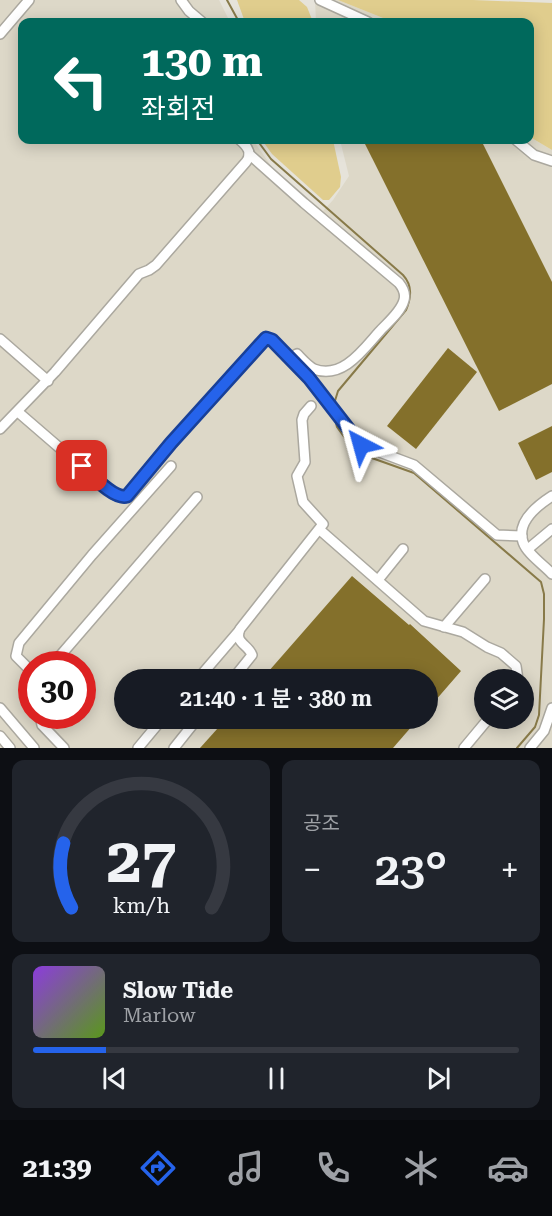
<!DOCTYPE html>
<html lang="ko">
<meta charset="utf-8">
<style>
:root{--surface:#171b24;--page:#20242c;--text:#f1f3f6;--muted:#9ea1a6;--line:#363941;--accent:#2563eb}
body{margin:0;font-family:"Roboto Serif","Noto Sans KR",serif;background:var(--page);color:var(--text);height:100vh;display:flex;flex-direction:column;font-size:22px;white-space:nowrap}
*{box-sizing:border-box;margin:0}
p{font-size:20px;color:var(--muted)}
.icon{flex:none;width:33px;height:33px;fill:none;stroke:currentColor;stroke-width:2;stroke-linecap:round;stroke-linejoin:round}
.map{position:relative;height:748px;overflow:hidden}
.side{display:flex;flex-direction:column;gap:12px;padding:12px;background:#0d0f14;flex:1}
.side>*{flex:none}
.banner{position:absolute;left:18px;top:18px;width:516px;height:126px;border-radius:12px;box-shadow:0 3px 15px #0003;background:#00695c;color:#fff;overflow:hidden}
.buttons{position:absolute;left:474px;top:669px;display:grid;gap:12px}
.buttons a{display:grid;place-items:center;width:60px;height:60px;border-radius:50%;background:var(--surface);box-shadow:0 3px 15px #0003;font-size:30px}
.speed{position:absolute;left:18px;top:651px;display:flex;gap:12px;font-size:30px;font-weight:700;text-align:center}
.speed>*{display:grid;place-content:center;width:78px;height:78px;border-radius:50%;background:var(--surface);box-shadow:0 3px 15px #0003;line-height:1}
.speed .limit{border:9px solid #d22;background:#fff;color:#111}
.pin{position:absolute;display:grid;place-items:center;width:51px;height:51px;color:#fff;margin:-26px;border-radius:12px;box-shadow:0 3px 9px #0006}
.me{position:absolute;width:66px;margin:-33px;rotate:321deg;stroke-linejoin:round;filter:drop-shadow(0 0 4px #0008)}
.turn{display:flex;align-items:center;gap:21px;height:126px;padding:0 24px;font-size:27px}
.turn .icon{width:78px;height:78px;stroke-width:2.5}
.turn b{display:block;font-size:42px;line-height:51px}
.big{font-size:45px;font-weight:600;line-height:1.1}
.side .tile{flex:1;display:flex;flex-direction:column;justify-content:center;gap:9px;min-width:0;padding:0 21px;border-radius:12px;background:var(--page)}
.side .dial{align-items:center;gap:0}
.dial svg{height:156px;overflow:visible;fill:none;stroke:var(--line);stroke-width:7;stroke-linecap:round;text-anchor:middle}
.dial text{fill:var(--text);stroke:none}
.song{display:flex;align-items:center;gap:18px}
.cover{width:72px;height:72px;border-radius:9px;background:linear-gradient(135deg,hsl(270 70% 55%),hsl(90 70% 35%))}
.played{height:6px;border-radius:3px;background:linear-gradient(90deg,var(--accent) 15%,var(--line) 15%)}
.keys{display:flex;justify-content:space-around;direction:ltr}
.heat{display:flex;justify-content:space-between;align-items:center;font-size:33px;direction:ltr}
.side .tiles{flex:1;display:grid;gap:12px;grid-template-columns:1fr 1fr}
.tile:last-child{grid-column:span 2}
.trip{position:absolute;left:114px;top:669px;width:324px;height:60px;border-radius:30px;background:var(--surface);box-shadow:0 3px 15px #0003;font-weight:600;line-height:60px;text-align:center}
.tab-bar{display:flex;height:96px;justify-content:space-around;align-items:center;background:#090b0e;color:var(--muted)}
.tab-bar .icon{width:42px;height:42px}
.tab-bar .current{color:var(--accent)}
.tab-bar b{font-size:27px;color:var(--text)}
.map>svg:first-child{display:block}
</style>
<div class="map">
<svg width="552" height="748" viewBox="0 0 552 748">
<rect width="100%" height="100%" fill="#e6e3da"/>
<g fill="#ddd8c8" fill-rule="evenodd">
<path d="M0,0H219L230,22H22V140H253L272,167L323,211L333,200L349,176L340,140H530V137L552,150V748H0ZM32,664H82V716H32ZM124,680H428V718H124ZM484,680H524V718H484Z"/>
<path d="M315,0H338L393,22H316Z"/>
</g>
<g fill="#e0cd8d">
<path d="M237,0H299L307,7L313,22H245Z"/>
<path d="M338,0H473L552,3V150L530,137V22H393Z"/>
<path d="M262,140H333L341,177L340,187L329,200H323L272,154Z"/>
</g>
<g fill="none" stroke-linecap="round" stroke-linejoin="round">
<g stroke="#887a49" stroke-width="2">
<path d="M227,0L239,22"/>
<path d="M257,140L271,159L403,275C413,286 411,298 406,310L338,391L334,404"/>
<path d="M334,416L337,427L355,452L414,473L541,582L544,594V619L539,715L535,727L517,748"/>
</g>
</g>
<g fill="#84702b">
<path d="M363,140H481L552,282V384L499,411Z"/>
<path d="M448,348L477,372L416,449L387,426Z"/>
<path d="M552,426V472L536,480L518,443Z"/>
<path d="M352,576L409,625L410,624L461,671L428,709V680H261Z"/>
<path d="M227,718H419L393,748H200Z"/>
</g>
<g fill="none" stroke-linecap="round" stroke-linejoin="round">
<g stroke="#aba89f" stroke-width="12">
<g id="minor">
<path d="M181,0L189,11L202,22"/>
<path d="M320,0L368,22"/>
<path d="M0,34L29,0"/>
<path d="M516,140L534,155L552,161"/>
<path d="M249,154L304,203L399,283C403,288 406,293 404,300C401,312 387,323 379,332C363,350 342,380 314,369C308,366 302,359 297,354L290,358"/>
<path d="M0,339L48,381"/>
<path d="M18,412L113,494L124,498L263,341L269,338L309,378L361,445L414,465L497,535L522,536"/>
<path d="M0,429L55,372L139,274L149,270L156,265L246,162C253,153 247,146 240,140"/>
<path d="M552,496C538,505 516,522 523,542C527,554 544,565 552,574"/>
<path d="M320,530L424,621L463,632L487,647L501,653L516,666L518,680"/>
<path d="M528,549L552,529"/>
<path d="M378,580L403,549"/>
<path d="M444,627L485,579"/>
<path d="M53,664L197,497"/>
<path d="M32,672L16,656L19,643L92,555L171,466"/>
<path d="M197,680L239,631"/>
<path d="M232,680L252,655C248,644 234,643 240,629L323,524L303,502L297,476L305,462L302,420L304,414L311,406"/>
<path d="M0,708L34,748"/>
<path d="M40,716L42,725L64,748"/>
<path d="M0,736L10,748"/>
<path d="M138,748L163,718"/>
<path d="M174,748L198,718"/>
<path d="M464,748L489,718"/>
<path d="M530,748L544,731L552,708"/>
</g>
</g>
<use href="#minor" stroke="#fff" stroke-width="9"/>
</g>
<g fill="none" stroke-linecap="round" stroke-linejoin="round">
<g stroke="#184099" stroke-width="15">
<path id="route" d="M82,466C92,475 114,500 127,496L171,443L266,338L272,340L309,378L361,445"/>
</g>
<use href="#route" stroke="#2563eb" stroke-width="10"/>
</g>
</svg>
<div class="buttons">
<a><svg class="icon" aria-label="layers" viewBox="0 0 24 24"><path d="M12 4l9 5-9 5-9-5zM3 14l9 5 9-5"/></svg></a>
</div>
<div class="speed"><div class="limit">30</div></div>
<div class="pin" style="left:82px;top:466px;background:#d93025"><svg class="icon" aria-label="arrive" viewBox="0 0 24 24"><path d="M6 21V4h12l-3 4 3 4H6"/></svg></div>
<svg class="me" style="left:361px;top:445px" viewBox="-20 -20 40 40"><path d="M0-17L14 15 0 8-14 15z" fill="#2563eb" stroke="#fff" stroke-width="4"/></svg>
<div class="trip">21:40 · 1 분 · 380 m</div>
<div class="banner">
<div class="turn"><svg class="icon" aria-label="left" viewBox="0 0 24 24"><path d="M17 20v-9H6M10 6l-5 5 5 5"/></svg><div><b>130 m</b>좌회전</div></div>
</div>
</div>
<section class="side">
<div class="tiles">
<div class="tile dial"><svg viewBox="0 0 100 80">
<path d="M14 69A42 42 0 1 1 86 69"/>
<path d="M14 69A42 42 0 0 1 10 36" stroke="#2563eb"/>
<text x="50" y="56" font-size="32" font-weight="700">27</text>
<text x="50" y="72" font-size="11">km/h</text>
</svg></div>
<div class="tile"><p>공조</p>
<div class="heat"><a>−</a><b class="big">23°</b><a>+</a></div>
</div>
<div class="tile">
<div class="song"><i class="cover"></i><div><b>Slow Tide</b><p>Marlow</p></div></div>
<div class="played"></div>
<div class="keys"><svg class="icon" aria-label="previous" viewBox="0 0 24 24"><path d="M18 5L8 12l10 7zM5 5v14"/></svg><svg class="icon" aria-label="pause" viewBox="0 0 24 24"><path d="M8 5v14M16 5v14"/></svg><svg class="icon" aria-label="next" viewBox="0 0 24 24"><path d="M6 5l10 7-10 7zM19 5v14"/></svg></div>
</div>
</div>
</section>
<nav class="tab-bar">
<b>21:39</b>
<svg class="icon current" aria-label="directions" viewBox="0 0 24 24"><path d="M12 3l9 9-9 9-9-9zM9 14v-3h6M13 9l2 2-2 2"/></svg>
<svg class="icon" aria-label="music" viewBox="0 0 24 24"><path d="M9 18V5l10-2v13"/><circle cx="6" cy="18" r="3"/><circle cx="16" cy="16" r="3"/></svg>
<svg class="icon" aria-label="phone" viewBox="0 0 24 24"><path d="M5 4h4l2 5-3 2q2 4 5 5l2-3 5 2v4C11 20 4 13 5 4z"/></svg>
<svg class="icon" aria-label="climate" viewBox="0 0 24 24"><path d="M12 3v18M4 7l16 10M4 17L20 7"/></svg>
<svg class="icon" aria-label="car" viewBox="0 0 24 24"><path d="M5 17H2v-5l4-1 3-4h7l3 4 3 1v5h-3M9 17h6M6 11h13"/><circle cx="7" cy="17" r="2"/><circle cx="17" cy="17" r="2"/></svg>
</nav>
